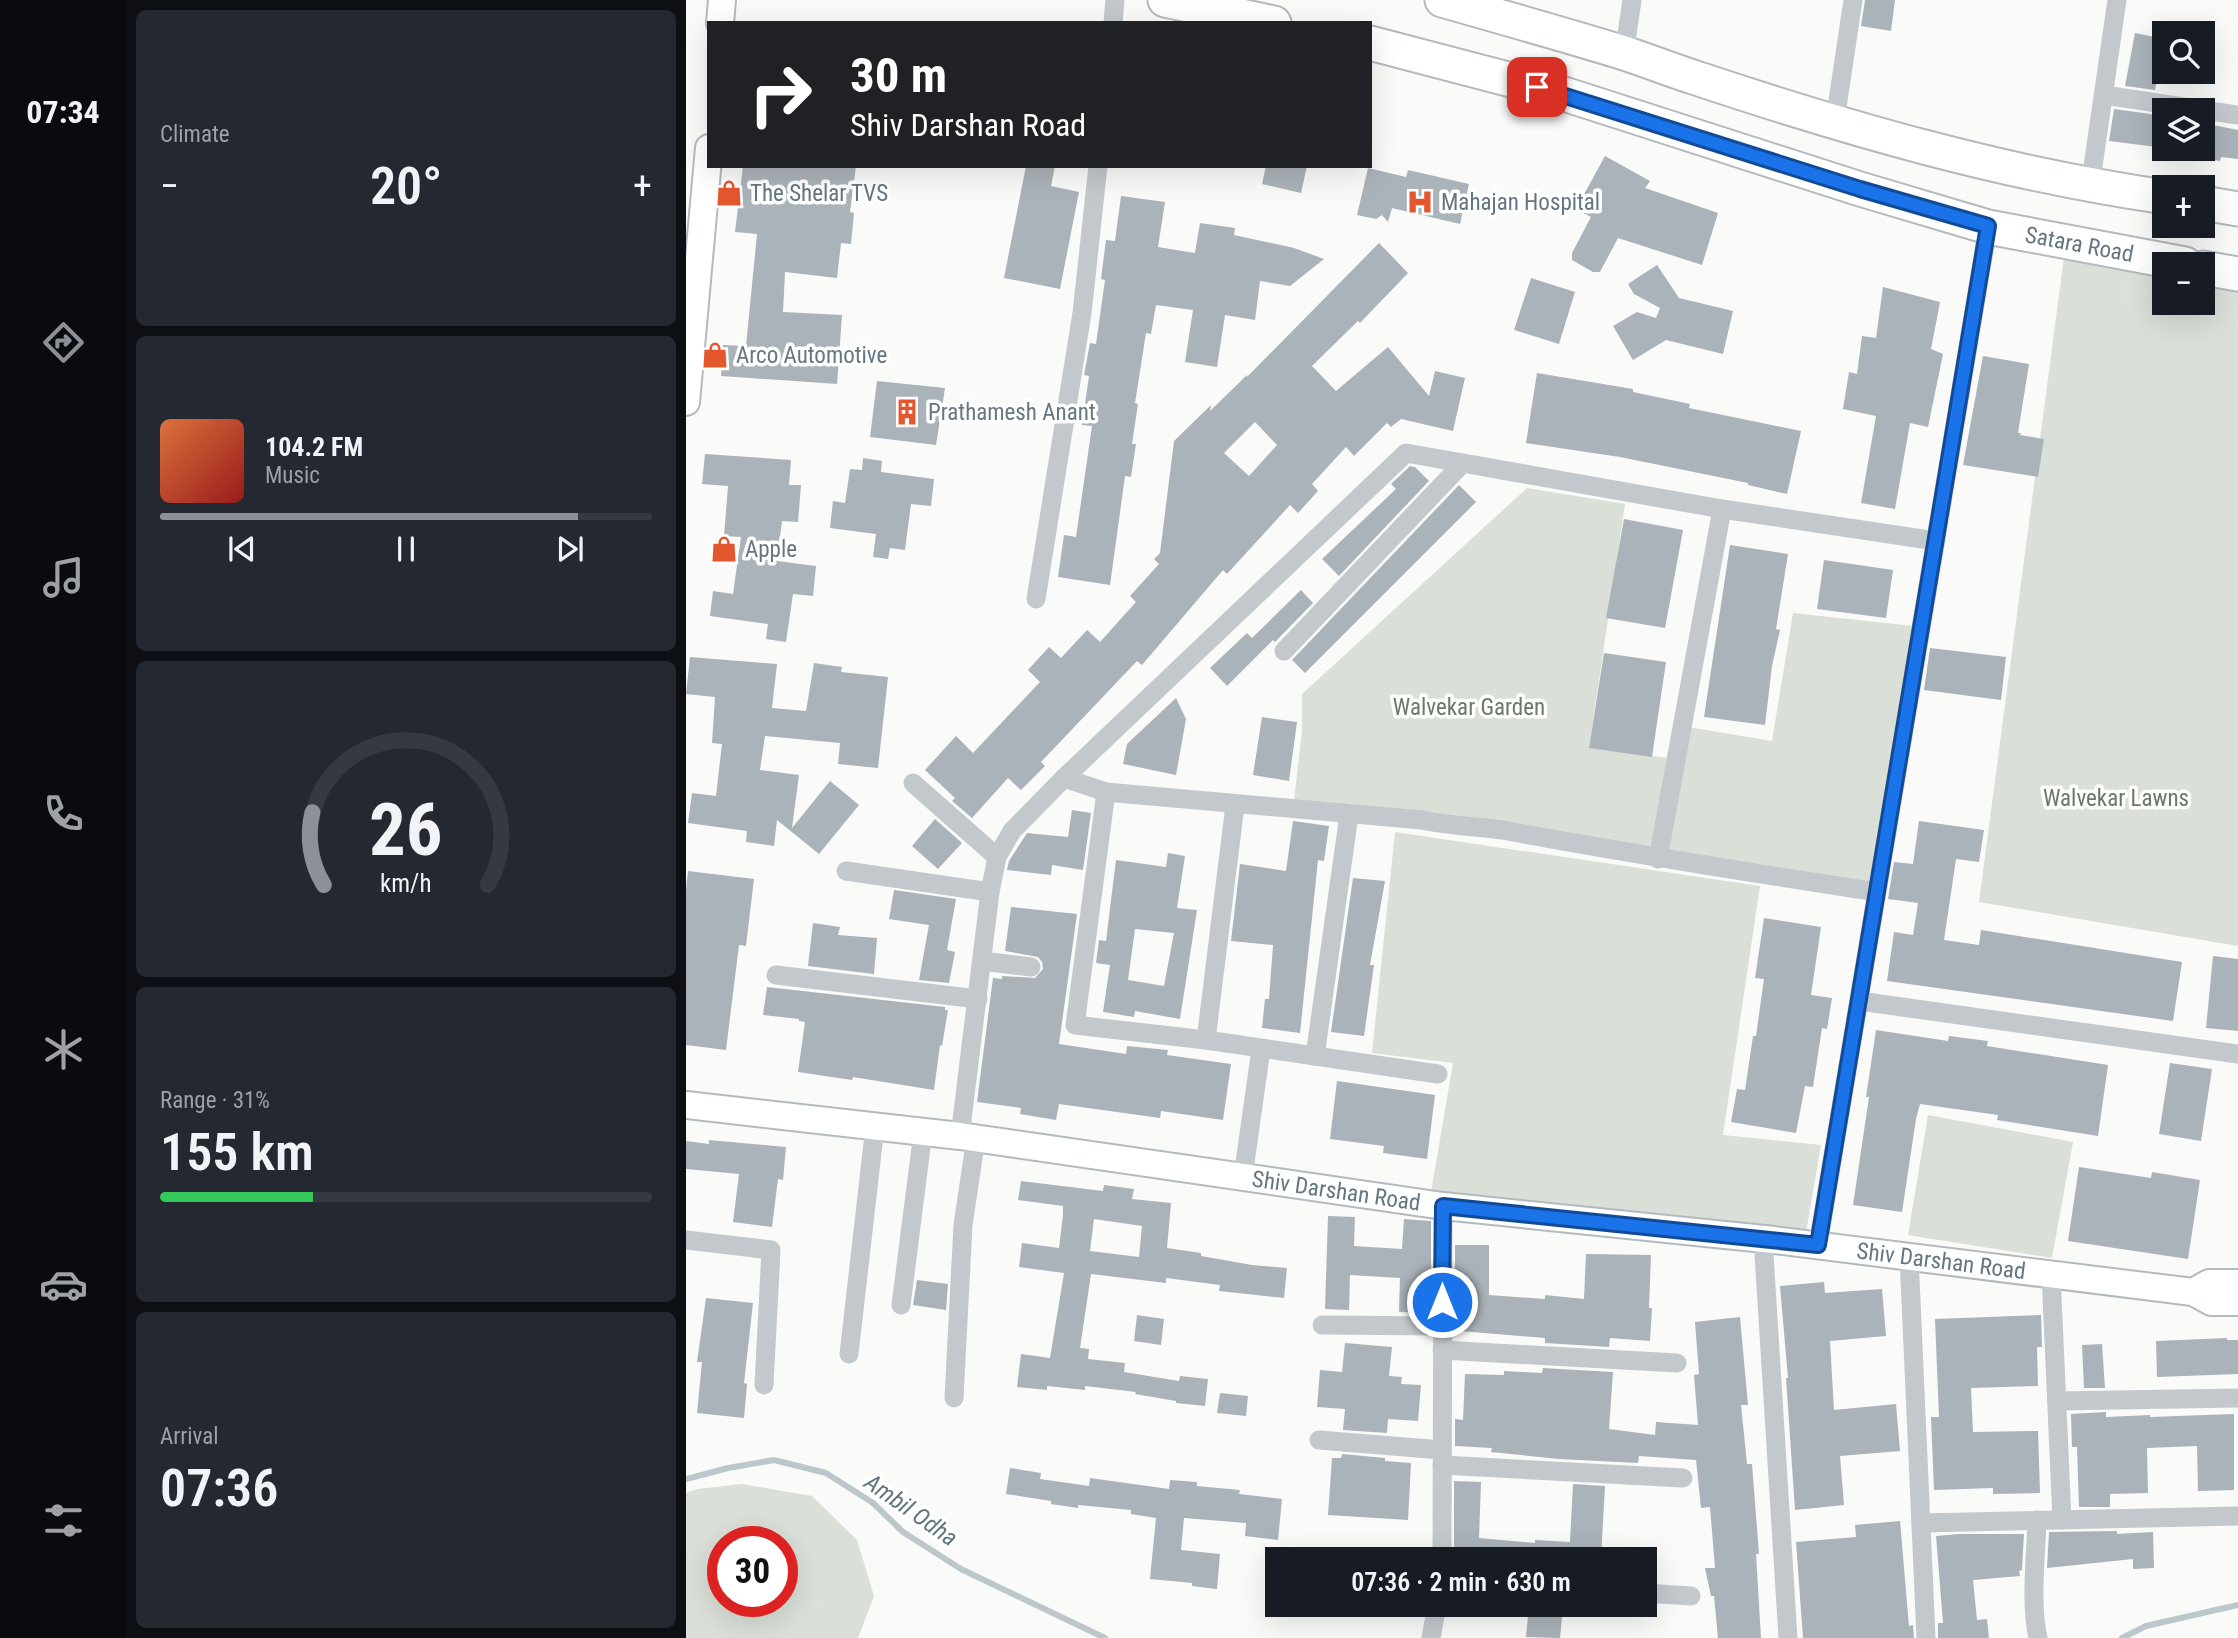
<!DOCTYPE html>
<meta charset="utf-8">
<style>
:root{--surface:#171b24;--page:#242831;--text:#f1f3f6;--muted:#9ea1a6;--line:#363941;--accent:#8c9099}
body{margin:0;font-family:"Roboto Condensed",sans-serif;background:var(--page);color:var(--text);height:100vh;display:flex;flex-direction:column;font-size:26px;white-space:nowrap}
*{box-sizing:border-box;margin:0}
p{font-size:23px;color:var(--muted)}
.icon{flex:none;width:38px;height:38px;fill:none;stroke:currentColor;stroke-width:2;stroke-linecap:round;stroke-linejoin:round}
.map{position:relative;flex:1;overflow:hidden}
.details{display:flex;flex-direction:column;gap:10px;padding:10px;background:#0d0f14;width:560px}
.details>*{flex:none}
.guide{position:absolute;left:21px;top:21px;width:665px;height:147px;border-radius:0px;box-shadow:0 7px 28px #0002;background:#202124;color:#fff;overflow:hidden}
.buttons{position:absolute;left:1466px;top:21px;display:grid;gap:14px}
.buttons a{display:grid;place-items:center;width:63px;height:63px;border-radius:0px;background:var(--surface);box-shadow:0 7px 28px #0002;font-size:35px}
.speed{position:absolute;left:21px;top:1526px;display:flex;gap:14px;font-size:35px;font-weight:700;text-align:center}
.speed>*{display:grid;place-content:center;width:91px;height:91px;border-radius:50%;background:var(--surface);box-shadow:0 7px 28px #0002;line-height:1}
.speed .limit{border:10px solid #d22;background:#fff;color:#111}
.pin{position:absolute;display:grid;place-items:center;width:60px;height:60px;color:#fff;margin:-30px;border-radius:14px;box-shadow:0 4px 10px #0006}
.me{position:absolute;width:77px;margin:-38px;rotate:0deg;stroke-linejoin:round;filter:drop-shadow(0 0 5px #0008)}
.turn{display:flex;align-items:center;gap:24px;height:147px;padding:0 28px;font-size:32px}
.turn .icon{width:91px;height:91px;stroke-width:2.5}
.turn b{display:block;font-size:49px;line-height:60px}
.big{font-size:52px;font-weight:600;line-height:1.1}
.details .card{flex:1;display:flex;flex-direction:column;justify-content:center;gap:10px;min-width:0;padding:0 24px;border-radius:10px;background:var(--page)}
.details .dial{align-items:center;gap:0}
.dial svg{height:182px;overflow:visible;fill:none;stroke:var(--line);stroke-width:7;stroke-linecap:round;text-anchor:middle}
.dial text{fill:var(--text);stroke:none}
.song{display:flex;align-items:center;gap:21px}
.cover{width:84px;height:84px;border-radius:10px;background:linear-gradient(135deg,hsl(20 70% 55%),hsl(0 70% 35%))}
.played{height:7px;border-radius:4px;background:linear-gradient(90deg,var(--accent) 85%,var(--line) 85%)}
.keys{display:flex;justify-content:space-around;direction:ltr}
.heat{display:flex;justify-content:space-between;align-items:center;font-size:38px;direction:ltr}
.charge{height:10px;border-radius:5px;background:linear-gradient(90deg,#34c759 31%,var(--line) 0)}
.trip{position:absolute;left:579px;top:1547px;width:392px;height:70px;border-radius:0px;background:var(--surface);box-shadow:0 7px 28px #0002;font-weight:600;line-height:70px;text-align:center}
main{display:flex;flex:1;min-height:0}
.tab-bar{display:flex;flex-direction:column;width:126px;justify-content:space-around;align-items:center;background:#090b0e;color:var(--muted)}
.tab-bar .icon{width:49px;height:49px}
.tab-bar .selected{color:var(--accent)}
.tab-bar b{font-size:32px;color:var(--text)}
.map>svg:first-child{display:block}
</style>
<main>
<nav class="tab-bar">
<b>07:34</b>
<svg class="icon selected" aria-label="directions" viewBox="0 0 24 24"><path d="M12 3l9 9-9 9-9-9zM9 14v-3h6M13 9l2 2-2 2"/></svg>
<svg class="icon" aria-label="music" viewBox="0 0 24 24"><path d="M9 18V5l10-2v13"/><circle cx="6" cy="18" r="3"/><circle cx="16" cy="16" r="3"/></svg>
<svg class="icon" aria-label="phone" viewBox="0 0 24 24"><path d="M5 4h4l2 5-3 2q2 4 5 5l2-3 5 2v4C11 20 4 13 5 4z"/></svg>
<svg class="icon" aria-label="climate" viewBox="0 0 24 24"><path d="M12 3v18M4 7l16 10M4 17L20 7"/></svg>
<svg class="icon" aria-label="car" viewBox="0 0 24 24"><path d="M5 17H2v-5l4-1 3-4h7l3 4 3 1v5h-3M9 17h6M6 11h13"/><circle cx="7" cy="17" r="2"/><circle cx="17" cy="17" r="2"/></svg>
<svg class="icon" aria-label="filters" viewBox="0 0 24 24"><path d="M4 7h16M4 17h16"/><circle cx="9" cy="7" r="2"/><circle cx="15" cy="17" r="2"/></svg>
</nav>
<section class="details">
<div class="card"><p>Climate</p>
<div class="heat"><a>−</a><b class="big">20°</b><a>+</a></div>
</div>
<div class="card">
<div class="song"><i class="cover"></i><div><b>104.2 FM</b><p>Music</p></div></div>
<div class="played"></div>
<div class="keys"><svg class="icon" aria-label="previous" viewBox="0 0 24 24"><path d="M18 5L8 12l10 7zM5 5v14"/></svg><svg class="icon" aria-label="pause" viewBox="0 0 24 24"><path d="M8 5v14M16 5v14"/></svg><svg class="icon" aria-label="next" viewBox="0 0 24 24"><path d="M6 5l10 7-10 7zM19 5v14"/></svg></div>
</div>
<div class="card dial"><svg viewBox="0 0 100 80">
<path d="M14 69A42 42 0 1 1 86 69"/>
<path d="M14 69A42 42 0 0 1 9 37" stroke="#8c9099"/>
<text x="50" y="56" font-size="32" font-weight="700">26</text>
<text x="50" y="72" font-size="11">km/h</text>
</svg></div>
<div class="card"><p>Range · 31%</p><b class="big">155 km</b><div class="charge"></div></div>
<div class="card"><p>Arrival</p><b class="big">07:36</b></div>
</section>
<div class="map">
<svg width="1552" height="1638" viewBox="0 0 1552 1638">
<rect width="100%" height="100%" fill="#fafaf8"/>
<g fill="#dadfd7" fill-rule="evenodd">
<path d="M1380,242L1479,264V303H1517V267L1552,274V946L1293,902Z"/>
<path d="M841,488L939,504L903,748L990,759L972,859L607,810L616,731V694Z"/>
<path d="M1107,613L1227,626L1191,892L981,861L996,726L1086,741Z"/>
<path d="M709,832L1074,886L1037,1135L1135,1145L1118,1244L743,1204L767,1063L686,1053Z"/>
<path d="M1242,1115L1387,1142L1366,1258L1222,1235Z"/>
<path d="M56,1484L126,1496L171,1540L188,1596L172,1638H0V1493L11,1489ZM37,1542H96V1601H37Z"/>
</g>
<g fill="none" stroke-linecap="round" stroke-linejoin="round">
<g stroke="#bbc7cb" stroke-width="6">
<path d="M0,1479L42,1468L88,1460L140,1473L187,1503L217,1532L275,1569L419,1638"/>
<path d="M1436,1638L1460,1626L1552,1605"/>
</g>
</g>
<g fill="#aab3b9" fill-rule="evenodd">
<path d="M1179,0H1209L1205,31L1175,26Z"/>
<path d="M1449,33L1479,39L1469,90L1439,86Z"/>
<path d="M1428,109L1479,116V148L1423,141Z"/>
<path d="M1517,123L1552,130V159L1535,157L1534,161L1517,158Z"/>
<path d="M919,156L964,181L959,188L1032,213L1016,265L932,238L914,272H907L886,260V253L905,217L890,209Z"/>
<path d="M57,166H170L164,212L168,213L165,244L155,243L151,278L99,272L97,312L156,315L151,384L35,376L37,345L60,346L71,234L49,232Z"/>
<path d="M340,166H369L365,186L393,192L374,289L318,278Z"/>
<path d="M580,166H621L615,193L576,184Z"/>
<path d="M682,168L720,177L722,170L783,184L774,224L706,208L702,222L696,215L690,219L671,215Z"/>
<path d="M435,196L479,202L472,247L509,253L514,223L549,228L548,235L608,248L638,259L604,286L574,281L569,320L539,315L531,367L499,362L507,310L470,305L465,334L460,333L449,403L452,404L446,444H450L445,477L439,476L424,585L372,577L378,535L390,537L406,426L396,425L403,376L398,375L404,343L410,344L419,280L415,279L420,240L429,241Z"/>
<path d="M693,243L722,273L674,323L672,321L626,366L650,391L702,347L743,396L749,371L779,378L767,431L715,419L705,427L701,423L668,456L660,447L626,484L632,491L612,513L604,505L541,574L537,570L456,665L451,661L355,762L359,766L335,790L322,778L286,818L266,801L269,798L239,770L270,736L287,753L354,682L342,670L363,647L375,658L401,630L414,642L450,602L444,596L473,564L468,559L474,553L488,441L525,405L524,411L561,375V377ZM569,422L591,445L563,476L538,453Z"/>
<path d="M971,265L993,298L1047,311L1037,354L980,340L947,360L927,326L951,312L970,318L974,308L948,294L942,284Z"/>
<path d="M845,278L889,292L873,344L828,330Z"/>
<path d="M1197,287L1254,302L1245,349L1257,354L1242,427L1224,423L1209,509L1175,503L1190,416L1157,409L1163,372L1171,374L1176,336L1190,338Z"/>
<path d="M1297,356L1343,364L1332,433H1335L1334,435L1358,439L1352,477L1277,465Z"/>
<path d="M851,373L947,389V392L1004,404L1003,408L1115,431L1101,494L1062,485V483L934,457L840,443Z"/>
<path d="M191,381L259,388L250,445L184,437Z"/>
<path d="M19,454L105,460L103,485H115L112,522L96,521L91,561L130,566L127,596L107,594L100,642L80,639L82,624L24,616L27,591L47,594L55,537L38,536L42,486L16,484Z"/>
<path d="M177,458L196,461L195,472L248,479L245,506L225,504L219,550L204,548L202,559L187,557L190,534L144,528L147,501L159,503L164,469L176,470Z"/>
<path d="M724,466L729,467L743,481L653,576L636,559L710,489L705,484Z"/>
<path d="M773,485L790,502L619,673L606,660Z"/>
<path d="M938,519L997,530L979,628L920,618Z"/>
<path d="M1044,545L1102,554L1090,629L1094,630L1086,666L1079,725L1018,717Z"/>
<path d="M1138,560L1207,570L1200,618L1131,609Z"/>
<path d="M615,590L627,603L589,642L587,640L541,686L524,668L561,633L566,638Z"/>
<path d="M1244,648L1320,657L1315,700L1238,690Z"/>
<path d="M918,653L980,662L966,757L903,748Z"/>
<path d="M4,657L91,664L86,708L120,711L128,663L156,667L155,672L202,677L192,768L152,764L154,743L79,736L74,770L113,775L106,828L144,781L173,805L133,854L91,820L88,846L60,842L61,831L2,823L6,793L30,796L36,744L26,743L29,697L0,694Z"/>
<path d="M490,698L500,719L490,775L437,764L441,744Z"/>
<path d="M576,717L611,722L603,781L567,775Z"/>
<path d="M386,810L405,813L397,870L366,865L365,875L321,870L323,861L341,833L382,837Z"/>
<path d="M249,819L276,843L252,869L226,846Z"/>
<path d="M607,821L643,826L638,861L632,860L614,1033L576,1028L579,999H583L587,945L545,941L554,864L600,871Z"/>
<path d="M1233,821L1298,830L1293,862L1270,859L1258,940L1293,945L1295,930L1496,962L1487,1021L1201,981L1208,932L1227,935L1232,903L1202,899L1208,862L1227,864Z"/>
<path d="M482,853L499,856L491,908L511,910L494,1019L449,1011L448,1017L417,1012L424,965L410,963L413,940L420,941L430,860L480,867ZM449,929L488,933L478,986L442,980Z"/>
<path d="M2,871L68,879L60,946L53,945L40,1050L0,1045V890Z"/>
<path d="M667,878L699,881L684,965H688L678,1036L645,1032Z"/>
<path d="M208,890L270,899L261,950L269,952L263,983L233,980L243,925L203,919Z"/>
<path d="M325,907L391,914L373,1044L440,1054L441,1046L482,1050L481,1055L545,1064L537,1120L475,1111L474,1118L373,1104L370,1120L334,1114L335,1108L291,1102L307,978L316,979V976L349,978L357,969L356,962L352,957L319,951Z"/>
<path d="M1078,918L1135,927L1125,995L1146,998L1141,1029L1136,1028L1127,1087L1119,1086L1110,1133L1045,1122L1051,1089L1059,1090L1067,1036H1070L1078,979L1069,978Z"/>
<path d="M127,923L154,927L152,935L191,938L188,974L122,966Z"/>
<path d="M1527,956L1552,959V1031L1520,1028Z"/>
<path d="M81,987L259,1007V1010H262L256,1046L254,1045L248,1090L167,1077L166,1080L112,1072L119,1022L113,1021V1019L77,1015Z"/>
<path d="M1190,1030L1262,1041L1263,1036L1302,1041L1301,1046L1422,1065L1412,1136L1311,1120L1312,1115L1234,1104L1230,1119L1216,1212L1167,1205L1183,1097H1180Z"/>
<path d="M1484,1063L1526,1069L1515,1141L1473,1134Z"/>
<path d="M651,1081L749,1095L741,1159L697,1153L698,1146L644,1139Z"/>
<path d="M23,1140L100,1147L97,1180L92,1179L86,1227L47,1222L53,1174L0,1169V1141L23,1144Z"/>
<path d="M1393,1167L1465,1178L1466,1172L1514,1180L1502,1259L1382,1241Z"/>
<path d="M335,1181L417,1191L418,1185L448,1189L446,1199L485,1203L481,1248L515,1253V1256L566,1265L601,1268L598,1298L533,1291L534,1285L480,1278V1283L405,1274L394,1348L403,1349L402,1359L439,1363L438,1372L493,1381L494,1376L522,1379L519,1406L490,1403V1401L449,1394L450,1392L399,1386V1390L361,1386V1390L331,1387L335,1354L364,1358L378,1273L333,1267L336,1243L373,1248L377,1215V1206L332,1200ZM408,1219L456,1226L453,1257L404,1251Z"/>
<path d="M642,1216L669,1217L668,1246L716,1249L718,1219L745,1221V1279H742L741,1313L713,1312L714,1278L664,1275L663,1310L639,1309Z"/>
<path d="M769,1245H803V1295L859,1299V1295L898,1299L900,1254L965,1255L963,1308H966L964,1341L924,1338L923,1347L859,1343V1338L774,1331L776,1279H769Z"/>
<path d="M231,1280L262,1284L260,1310L227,1305Z"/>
<path d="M1138,1282L1139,1293L1196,1289L1200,1336L1144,1341L1148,1410L1210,1404L1214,1451L1154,1456L1158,1505L1109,1510L1100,1378H1102L1094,1286Z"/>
<path d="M20,1298L67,1303L58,1383L61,1384L58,1418L11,1413L16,1362H11Z"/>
<path d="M451,1315L478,1319L475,1345L448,1341Z"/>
<path d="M1355,1315L1356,1347H1351L1352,1386L1285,1388L1287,1432L1352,1431L1354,1493L1307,1494V1488L1248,1490L1245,1417H1253L1249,1319Z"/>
<path d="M1054,1317L1062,1405H1055L1061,1464H1066L1073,1554H1070L1075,1638H1032L1028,1596H1025L1019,1568H1029L1024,1507L1015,1508L1010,1460L953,1456L952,1463L873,1459L805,1452L806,1448L769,1446V1419L777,1420L779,1374L818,1375V1371L856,1373L857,1368L927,1372L923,1429L969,1435L970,1422L1012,1425L1008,1375L1013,1374L1009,1322Z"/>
<path d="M1541,1338V1340H1552V1374L1471,1377L1470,1341Z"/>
<path d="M659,1343L706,1347L703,1376L716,1377L715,1384L735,1385L732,1421L702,1419L701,1433L657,1430L659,1409L631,1407L634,1370L656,1372Z"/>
<path d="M1416,1344L1419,1388H1398L1396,1345Z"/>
<path d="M534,1393L562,1396L560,1416L531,1413Z"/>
<path d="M1420,1412V1417L1464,1415V1417L1548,1414V1490L1512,1491L1511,1446L1461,1448L1462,1493L1424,1494V1507H1393L1391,1447H1386L1385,1414Z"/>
<path d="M656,1454L699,1458V1461L725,1463L722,1520L642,1515L646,1458H655Z"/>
<path d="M324,1468L355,1473L354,1479L403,1486L404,1478L483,1489L484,1480L511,1482V1486L554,1490L553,1494L596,1499L592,1540L559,1536L560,1523L498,1518L495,1550L534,1554L531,1589L506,1586V1583L464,1579L470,1518L445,1514V1510L392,1505V1508L365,1504V1501L320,1494Z"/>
<path d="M768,1481L795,1482L793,1538L849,1543V1540L884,1542L887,1484L919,1486L915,1559H768Z"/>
<path d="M1214,1521L1223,1626L1227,1625L1228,1638H1117L1110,1542L1170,1537L1169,1525Z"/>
<path d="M1431,1531V1534L1467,1532L1468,1568L1447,1569V1559L1361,1568L1363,1532Z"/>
<path d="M1273,1534H1338L1336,1570L1333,1571L1334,1576L1287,1580L1291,1620L1301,1619L1303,1638H1252V1623H1257L1250,1536Z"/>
<path d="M843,1605L877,1606L874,1638L840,1637Z"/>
</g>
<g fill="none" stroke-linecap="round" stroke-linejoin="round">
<g stroke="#b3babf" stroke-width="30">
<g id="secondary">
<path d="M34,23L36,0"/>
<path d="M0,402L23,148"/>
<path id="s1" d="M0,1105L274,1136L757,1206L1088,1240L1507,1292L1525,1302H1552"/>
<path d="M1507,1292L1523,1283H1552"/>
</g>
</g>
<g stroke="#b4b9bd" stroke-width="37">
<g id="highway">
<path d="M479,0L588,23"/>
<path d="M756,0C816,17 876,34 935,52C960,60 985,70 1010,78C1163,129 1319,174 1479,197"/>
<path id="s2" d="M684,43L875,93L1174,189L1302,227L1499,264"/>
<path d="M1517,203L1552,209"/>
<path d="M1517,268L1552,274"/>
</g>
</g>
<g stroke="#c3c8cc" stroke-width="19">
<path d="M427,23L429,0"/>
<path d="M938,54L946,0"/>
<path d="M1418,95L1552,115"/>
<path d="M1149,121L1167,0"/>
<path d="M1404,187L1431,0"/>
<path d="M350,599L396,313L412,166"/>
<path d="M598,651L776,464"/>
<path d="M378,778L420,792L736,820C763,826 789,826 816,830C941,853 1066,873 1191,892"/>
<path d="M227,783L311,857"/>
<path d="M420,792L389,1025L520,1040L752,1074"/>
<path d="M972,859L1036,509"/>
<path d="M160,871L304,892"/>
<path d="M296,961L345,967"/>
<path d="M90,975L292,999"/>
<path d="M1173,1001L1552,1054"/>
<path d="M520,1040L549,805"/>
<path d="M629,1056L663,815"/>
<path d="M274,1136L304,892L311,857L326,831L378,778L720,453L1036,509L1250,541"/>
<path d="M557,1177L575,1049"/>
<path d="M1077,1239L1102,1638"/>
<path d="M0,1240L85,1250L78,1385"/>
<path d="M1132,1245L1302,227"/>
<path d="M1223,1256L1240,1638"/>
<path d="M1365,1273L1376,1520"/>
<path d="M215,1305L237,1132"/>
<path d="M636,1325L756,1326"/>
<path d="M756,1350L991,1363"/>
<path d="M163,1354L189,1126"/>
<path d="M268,1398L277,1225L290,1138"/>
<path d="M1371,1401L1552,1398"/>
<path d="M633,1440L756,1450"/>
<path d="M756,1465L997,1478"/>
<path d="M1351,1520C1350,1556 1344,1603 1352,1638"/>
<path d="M1235,1523L1552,1516"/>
<path d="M756,1559L757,1206"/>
<path d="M959,1593L1005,1596"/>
<path d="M745,1638L751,1605"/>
</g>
<use href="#secondary" stroke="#fff" stroke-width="26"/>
<use href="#highway" stroke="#fff" stroke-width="33"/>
</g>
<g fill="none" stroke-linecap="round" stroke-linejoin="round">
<g stroke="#114b97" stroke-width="18">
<path id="route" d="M756,1302L757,1206L1132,1245L1302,226L1174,189L851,87"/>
</g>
<use href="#route" stroke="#1a73e8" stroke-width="12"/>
</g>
<defs>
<g id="shop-bare" transform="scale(2.1)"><path d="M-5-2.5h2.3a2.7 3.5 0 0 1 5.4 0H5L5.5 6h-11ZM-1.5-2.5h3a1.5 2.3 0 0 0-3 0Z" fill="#e4572e" stroke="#fff" stroke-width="2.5" paint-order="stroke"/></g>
<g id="hospital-bare" transform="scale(2.1)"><path d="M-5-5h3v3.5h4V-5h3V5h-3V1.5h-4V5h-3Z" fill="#e4572e" stroke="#fff" stroke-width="2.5" paint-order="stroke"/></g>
<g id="building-bare" transform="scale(2.1)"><path d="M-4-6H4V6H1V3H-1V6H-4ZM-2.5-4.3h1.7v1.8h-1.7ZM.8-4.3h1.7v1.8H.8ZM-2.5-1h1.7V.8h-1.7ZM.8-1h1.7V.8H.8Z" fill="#e4572e" stroke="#fff" stroke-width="2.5" paint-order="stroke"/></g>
</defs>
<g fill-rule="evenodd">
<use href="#shop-bare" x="43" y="193"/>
<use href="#hospital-bare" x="734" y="202"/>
<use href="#shop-bare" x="29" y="355"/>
<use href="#building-bare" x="221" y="412"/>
<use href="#shop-bare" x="38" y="549"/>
</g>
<g text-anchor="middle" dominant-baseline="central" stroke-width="7" stroke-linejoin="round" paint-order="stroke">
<g font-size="23" fill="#657683" stroke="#fff" text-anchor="start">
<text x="64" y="193">The Shelar TVS</text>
<text x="755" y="202">Mahajan Hospital</text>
<text x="50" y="355">Arco Automotive</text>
<text x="242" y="412">Prathamesh Anant</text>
<text x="59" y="549">Apple</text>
</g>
<g font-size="23" fill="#657683" stroke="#fff">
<text stroke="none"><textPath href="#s2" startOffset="738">Satara Road</textPath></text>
<text stroke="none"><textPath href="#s1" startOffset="656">Shiv Darshan Road</textPath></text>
<text stroke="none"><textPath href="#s1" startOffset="1265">Shiv Darshan Road</textPath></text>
</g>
<g font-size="23" fill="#687a64" stroke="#fff">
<text x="783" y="707">Walvekar Garden</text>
<text x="1430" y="798">Walvekar Lawns</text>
</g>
<g font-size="24" font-style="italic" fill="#60757c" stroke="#fff">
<text transform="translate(225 1510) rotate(35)">Ambil Odha</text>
</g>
</g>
</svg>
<div class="buttons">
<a><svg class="icon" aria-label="search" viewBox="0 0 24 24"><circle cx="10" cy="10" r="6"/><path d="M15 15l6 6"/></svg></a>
<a><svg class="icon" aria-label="layers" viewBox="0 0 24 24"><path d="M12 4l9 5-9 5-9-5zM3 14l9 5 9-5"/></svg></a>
<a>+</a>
<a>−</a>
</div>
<div class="speed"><div class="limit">30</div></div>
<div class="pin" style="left:851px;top:87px;background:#d93025"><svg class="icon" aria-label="arrive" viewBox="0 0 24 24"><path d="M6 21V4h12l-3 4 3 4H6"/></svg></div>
<svg class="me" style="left:756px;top:1302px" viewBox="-20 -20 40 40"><circle r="17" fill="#1a73e8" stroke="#fff" stroke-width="3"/><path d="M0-11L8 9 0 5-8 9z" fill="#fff"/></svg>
<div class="trip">07:36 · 2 min · 630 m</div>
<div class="guide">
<div class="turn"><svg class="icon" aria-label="right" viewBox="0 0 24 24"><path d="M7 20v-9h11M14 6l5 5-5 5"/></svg><div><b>30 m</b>Shiv Darshan Road</div></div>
</div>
</div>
</main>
